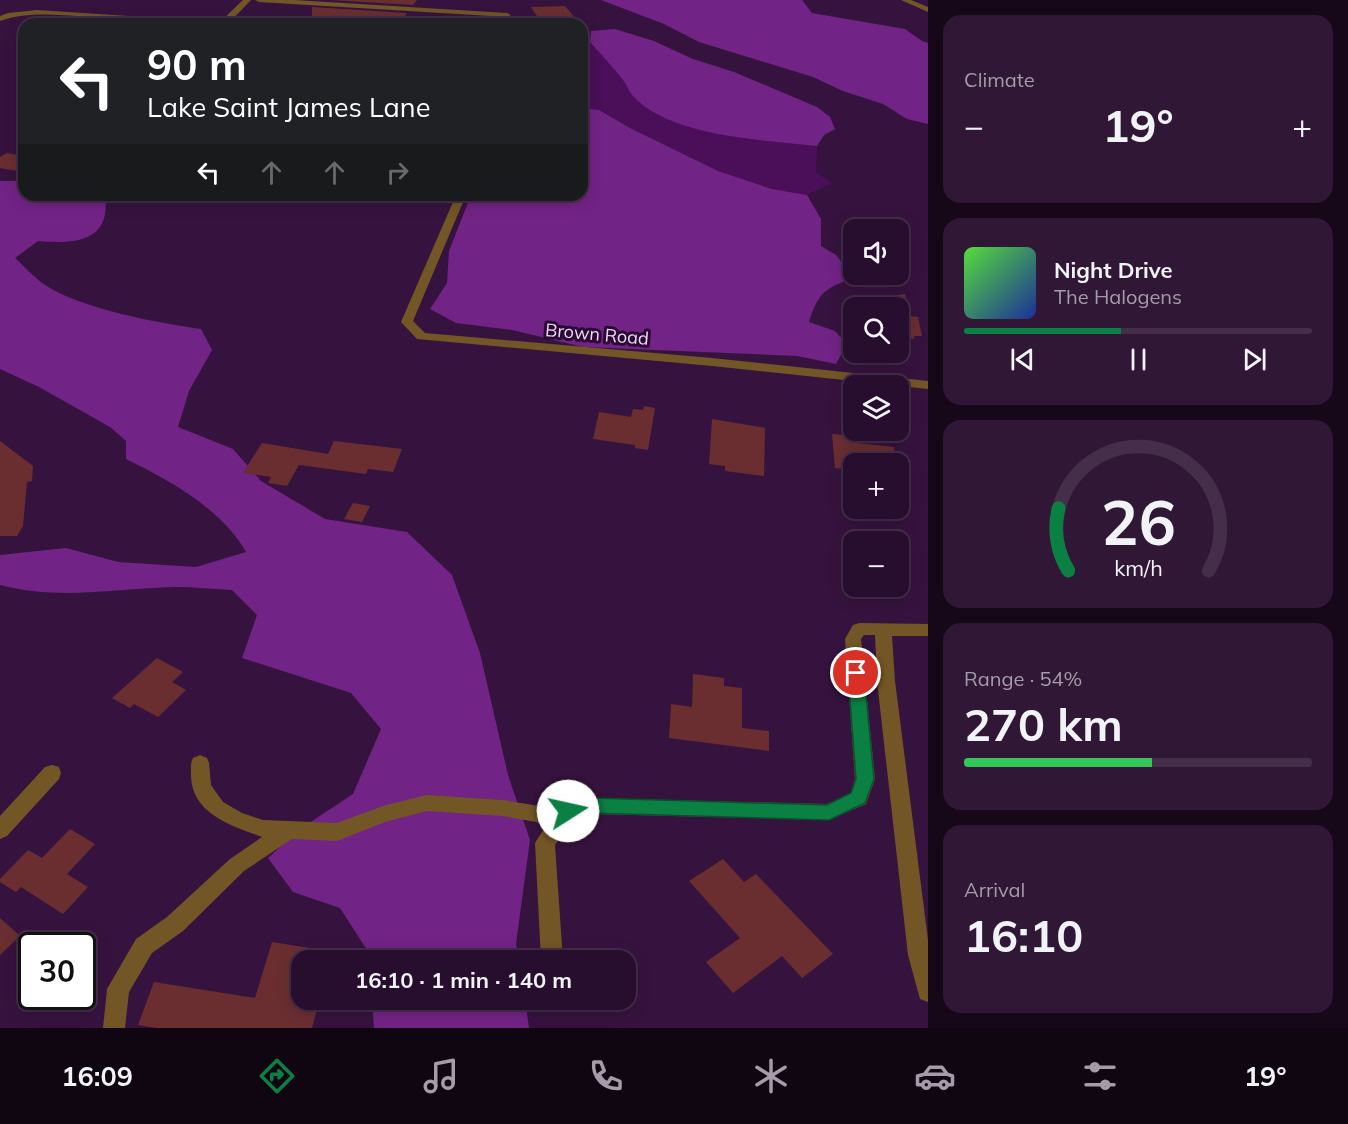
<!DOCTYPE html>
<meta charset="utf-8">
<style>
:root{--surface:#280e2e;--page:#301736;--text:#f1f3f6;--muted:#a59caa;--line:#442e4a;--accent:#0b8043}
body{margin:0;font-family:Mulish,sans-serif;background:var(--page);color:var(--text);height:100vh;display:flex;flex-direction:column;font-size:22px;white-space:nowrap}
*{box-sizing:border-box;margin:0}
p{font-size:20px;color:var(--muted)}
.icon{flex:none;width:33px;height:33px;fill:none;stroke:currentColor;stroke-width:2;stroke-linecap:round;stroke-linejoin:round}
.map{position:relative;flex:1;overflow:hidden}
.details{display:flex;flex-direction:column;gap:15px;padding:15px;background:#160819;width:420px}
.details>*{flex:none}
.hud{position:absolute;left:18px;top:18px;width:570px;height:183px;border-radius:18px;box-shadow:0 3px 15px #0003,0 0 0 2px var(--line);background:#202124;color:#fff;overflow:hidden}
.controls{position:absolute;left:843px;top:219px;display:grid;gap:12px}
.controls a{display:grid;place-items:center;width:66px;height:66px;border-radius:12px;background:var(--surface);box-shadow:0 3px 15px #0003,0 0 0 2px var(--line);font-size:30px}
.speed{position:absolute;left:18px;top:932px;display:flex;gap:12px;font-size:30px;font-weight:700;text-align:center}
.speed>*{display:grid;place-content:center;width:78px;height:78px;border-radius:50%;background:var(--surface);box-shadow:0 3px 15px #0003,0 0 0 2px var(--line);line-height:1}
.speed .limit{border:3px solid #111;border-radius:9px;background:#fff;color:#111}
.pin{position:absolute;display:grid;place-items:center;width:51px;height:51px;color:#fff;margin:-26px;border:3px solid #fff;border-radius:50%;box-shadow:0 2px 6px #0007}
.me{position:absolute;width:66px;margin:-33px;rotate:80deg;stroke-linejoin:round;filter:drop-shadow(0 0 4px #0008)}
.turn{display:flex;align-items:center;gap:21px;height:126px;padding:0 30px;font-size:27px}
.turn .icon{width:78px;height:78px;stroke-width:2.5}
.turn b{display:block;font-size:42px;line-height:51px}
.lanes{display:flex;align-items:center;height:57px;padding:0 30px;background:#0003;justify-content:center;gap:30px;direction:ltr}
.lanes .off{opacity:.35}
.big{font-size:45px;font-weight:700;line-height:1.1}
.details .card{flex:1;display:flex;flex-direction:column;justify-content:center;gap:9px;min-width:0;padding:0 21px;border-radius:18px;background:var(--page)}
.details .dial{align-items:center;gap:0}
.dial svg{height:156px;overflow:visible;fill:none;stroke:var(--line);stroke-width:7;stroke-linecap:round;text-anchor:middle}
.dial text{fill:var(--text);stroke:none}
.song{display:flex;align-items:center;gap:18px}
.cover{width:72px;height:72px;border-radius:9px;background:linear-gradient(135deg,hsl(110 70% 55%),hsl(230 70% 35%))}
.played{height:6px;border-radius:3px;background:linear-gradient(90deg,var(--accent) 45%,var(--line) 45%)}
.keys{display:flex;justify-content:space-around;direction:ltr}
.heat{display:flex;justify-content:space-between;align-items:center;font-size:33px;direction:ltr}
.charge{height:9px;border-radius:4px;background:linear-gradient(90deg,#34c759 54%,var(--line) 0)}
.trip{position:absolute;left:291px;top:950px;width:345px;height:60px;border-radius:18px;background:var(--surface);box-shadow:0 3px 15px #0003,0 0 0 2px var(--line);font-weight:700;line-height:60px;text-align:center}
.tab-bar{display:flex;height:96px;justify-content:space-around;align-items:center;background:#100612;color:var(--muted)}
.tab-bar .icon{width:42px;height:42px}
.tab-bar .on{color:var(--accent)}
.tab-bar b{font-size:27px;color:var(--text)}
main{display:flex;flex:1;min-height:0}
.map>svg:first-child{display:block}
</style>
<main>
<div class="map">
<svg width="928" height="1028" viewBox="0 0 928 1028">
<rect width="100%" height="100%" fill="#36133e"/>
<path fill="#4a0f58" d="M582,41L590,42L623,80L632,95L747,139L817,146L816,172L832,183L807,195L773,189L718,171L630,128L599,110L582,108Z"/>
<g fill="#722386">
<path d="M601,0H802L812,13L905,29L922,41L928,43V124L907,119L883,104L843,91L813,77L699,42L664,24Z"/>
<path d="M615,29L654,41L693,59L734,72L817,107L830,117L835,129L824,135L817,146C764,140 670,137 633,96C629,92 627,85 623,80C613,67 601,55 590,42L591,31Z"/>
<path d="M582,108L599,110L630,128L718,171L772,189L807,195L821,219V246L836,255L847,269L843,282C821,290 816,300 809,322L835,331L847,344L836,364L797,356L583,347L512,330L456,323L430,309L447,283L449,251L471,195H582Z"/>
<path d="M0,181H24V195H105C112,243 72,244 38,241L15,258C24,266 33,276 42,283C77,308 158,323 201,329L212,350L189,391L178,427L233,449L261,481L325,519L407,532L452,575L480,653L508,775L530,840L516,944L519,960H368L367,950L340,908L293,892L268,858L300,829L353,794L381,729L351,693L242,658L257,615L232,590C213,589 194,587 176,587C114,588 62,601 0,585V555L66,548L118,562L196,567L246,552C222,509 169,480 126,459V441L110,427L39,387L0,369Z"/>
<path d="M372,999H525L529,1028H374Z"/>
</g>
<g fill="#6a2e31">
<path d="M331,0H417L413,5Z"/>
<path d="M565,6L575,18L566,24H542L531,7Z"/>
<path d="M312,7L407,13L399,24H372L312,19Z"/>
<path d="M7,153L24,156V172L0,168V157Z"/>
<path d="M905,294L910,316L918,317L922,336H914V339L898,338V295Z"/>
<path d="M644,406L655,408L648,450L635,448V445L593,439L599,412L631,417L633,409L643,410Z"/>
<path d="M712,419L765,428L764,476L725,471V466L709,464Z"/>
<path d="M832,434L856,436L857,443L894,447L896,464H854V470L835,468Z"/>
<path d="M0,441L33,466L32,481L27,482L23,526L17,536H0Z"/>
<path d="M334,441L402,449L393,472L368,469L366,474L299,465L287,486L268,483L271,477L243,473L262,443L328,454Z"/>
<path d="M353,503L370,506L362,522L344,519Z"/>
<path d="M157,658L183,672L172,682L186,690L158,717L134,704L130,708L112,698Z"/>
<path d="M693,674L724,678V686L742,688V728L769,731V751L669,738L671,704L692,707Z"/>
<path d="M70,829L95,844L67,874L88,887L63,914L21,887L16,892L0,882V879L28,850L42,858Z"/>
<path d="M723,859L744,882L756,874L833,954L802,978L782,956L733,993L706,962L740,938L689,881Z"/>
<path d="M0,918L20,936L0,955Z"/>
<path d="M272,942L335,952L334,960H302V999H308L306,1007L317,1009L312,1028H157L138,1025L154,982L255,998Z"/>
</g>
<g fill="none" stroke-linecap="round" stroke-linejoin="round">
<g fill="#725626" fill-rule="evenodd">
<path d="M243,0H251L228,24C186,24 144,21 102,18C68,16 32,10 0,21V16L8,13L37,10L220,22Z"/>
<path d="M255,0H294L507,13L511,15L507,17L259,2Z"/>
<path d="M901,0H911L928,7V12Z"/>
<path d="M456,195H466L413,321L425,333L712,358L928,381V389L712,366L417,339L401,322Z"/>
<path d="M859,623L928,624V636H892L895,681L928,940V1002L920,999L908,955L877,681L875,635H864L861,639L875,779L866,804L829,820L591,814L574,818L555,845L563,960H541L535,843L547,824L502,816L427,811L385,822L337,841L292,839L244,871L183,931L152,953L129,992L125,1028H103L107,989L136,939L167,917L230,859L262,837C232,826 192,814 191,776C191,769 190,764 193,758L200,755L207,758L209,763L211,785L223,802L242,813L263,820L337,823L383,806L427,795L502,800L558,809L568,803L591,798L827,804L851,793L855,779L845,639L853,625Z"/>
<path d="M52,765L59,767L61,773L59,779L7,836L0,839V816L45,767Z"/>
</g>
</g>
<path fill="#0b8043" stroke="#07532c" stroke-width="1.5" d="M856,667L861,669L864,673L874,779L865,803L829,820L591,813L568,819L562,816L559,811L562,806L591,798L827,805L851,793L856,779L848,673L850,669Z"/>
<g text-anchor="middle" dominant-baseline="central" stroke-width="6" stroke-linejoin="round" paint-order="stroke">
<g font-size="18" fill="#edd8f3" stroke="#2b0934">
<text transform="translate(597 334) rotate(5)">Brown Road</text>
</g>
</g>
</svg>
<div class="controls">
<a><svg class="icon" aria-label="sound" viewBox="0 0 24 24"><path d="M4 9h4l5-4v14l-5-4H4zM17 9q2 3 0 6"/></svg></a>
<a><svg class="icon" aria-label="search" viewBox="0 0 24 24"><circle cx="10" cy="10" r="6"/><path d="M15 15l6 6"/></svg></a>
<a><svg class="icon" aria-label="layers" viewBox="0 0 24 24"><path d="M12 4l9 5-9 5-9-5zM3 14l9 5 9-5"/></svg></a>
<a>+</a>
<a>−</a>
</div>
<div class="speed"><div class="limit">30</div></div>
<div class="pin" style="left:856px;top:673px;background:#d93025"><svg class="icon" aria-label="arrive" viewBox="0 0 24 24"><path d="M6 21V4h12l-3 4 3 4H6"/></svg></div>
<svg class="me" style="left:568px;top:811px" viewBox="-20 -20 40 40"><circle r="19" fill="#fff"/><path d="M0-13L10 11 0 6-10 11z" fill="#0b8043"/></svg>
<div class="trip">16:10 · 1 min · 140 m</div>
<div class="hud">
<div class="turn"><svg class="icon" aria-label="left" viewBox="0 0 24 24"><path d="M17 20v-9H6M10 6l-5 5 5 5"/></svg><div><b>90 m</b>Lake Saint James Lane</div></div>
<div class="lanes"><svg class="icon" aria-label="left" viewBox="0 0 24 24"><path d="M17 20v-9H6M10 6l-5 5 5 5"/></svg><svg class="icon off" aria-label="ahead" viewBox="0 0 24 24"><path d="M12 20V5M6 11l6-6 6 6"/></svg><svg class="icon off" aria-label="ahead" viewBox="0 0 24 24"><path d="M12 20V5M6 11l6-6 6 6"/></svg><svg class="icon off" aria-label="right" viewBox="0 0 24 24"><path d="M7 20v-9h11M14 6l5 5-5 5"/></svg></div>
</div>
</div>
<section class="details">
<div class="card"><p>Climate</p>
<div class="heat"><a>−</a><b class="big">19°</b><a>+</a></div>
</div>
<div class="card">
<div class="song"><i class="cover"></i><div><b>Night Drive</b><p>The Halogens</p></div></div>
<div class="played"></div>
<div class="keys"><svg class="icon" aria-label="previous" viewBox="0 0 24 24"><path d="M18 5L8 12l10 7zM5 5v14"/></svg><svg class="icon" aria-label="pause" viewBox="0 0 24 24"><path d="M8 5v14M16 5v14"/></svg><svg class="icon" aria-label="next" viewBox="0 0 24 24"><path d="M6 5l10 7-10 7zM19 5v14"/></svg></div>
</div>
<div class="card dial"><svg viewBox="0 0 100 80">
<path d="M14 69A42 42 0 1 1 86 69"/>
<path d="M14 69A42 42 0 0 1 9 37" stroke="#0b8043"/>
<text x="50" y="56" font-size="32" font-weight="700">26</text>
<text x="50" y="72" font-size="11">km/h</text>
</svg></div>
<div class="card"><p>Range · 54%</p><b class="big">270 km</b><div class="charge"></div></div>
<div class="card"><p>Arrival</p><b class="big">16:10</b></div>
</section>
</main>
<nav class="tab-bar">
<b>16:09</b>
<svg class="icon on" aria-label="directions" viewBox="0 0 24 24"><path d="M12 3l9 9-9 9-9-9zM9 14v-3h6M13 9l2 2-2 2"/></svg>
<svg class="icon" aria-label="music" viewBox="0 0 24 24"><path d="M9 18V5l10-2v13"/><circle cx="6" cy="18" r="3"/><circle cx="16" cy="16" r="3"/></svg>
<svg class="icon" aria-label="phone" viewBox="0 0 24 24"><path d="M5 4h4l2 5-3 2q2 4 5 5l2-3 5 2v4C11 20 4 13 5 4z"/></svg>
<svg class="icon" aria-label="climate" viewBox="0 0 24 24"><path d="M12 3v18M4 7l16 10M4 17L20 7"/></svg>
<svg class="icon" aria-label="car" viewBox="0 0 24 24"><path d="M5 17H2v-5l4-1 3-4h7l3 4 3 1v5h-3M9 17h6M6 11h13"/><circle cx="7" cy="17" r="2"/><circle cx="17" cy="17" r="2"/></svg>
<svg class="icon" aria-label="filters" viewBox="0 0 24 24"><path d="M4 7h16M4 17h16"/><circle cx="9" cy="7" r="2"/><circle cx="15" cy="17" r="2"/></svg>
<b>19°</b>
</nav>
